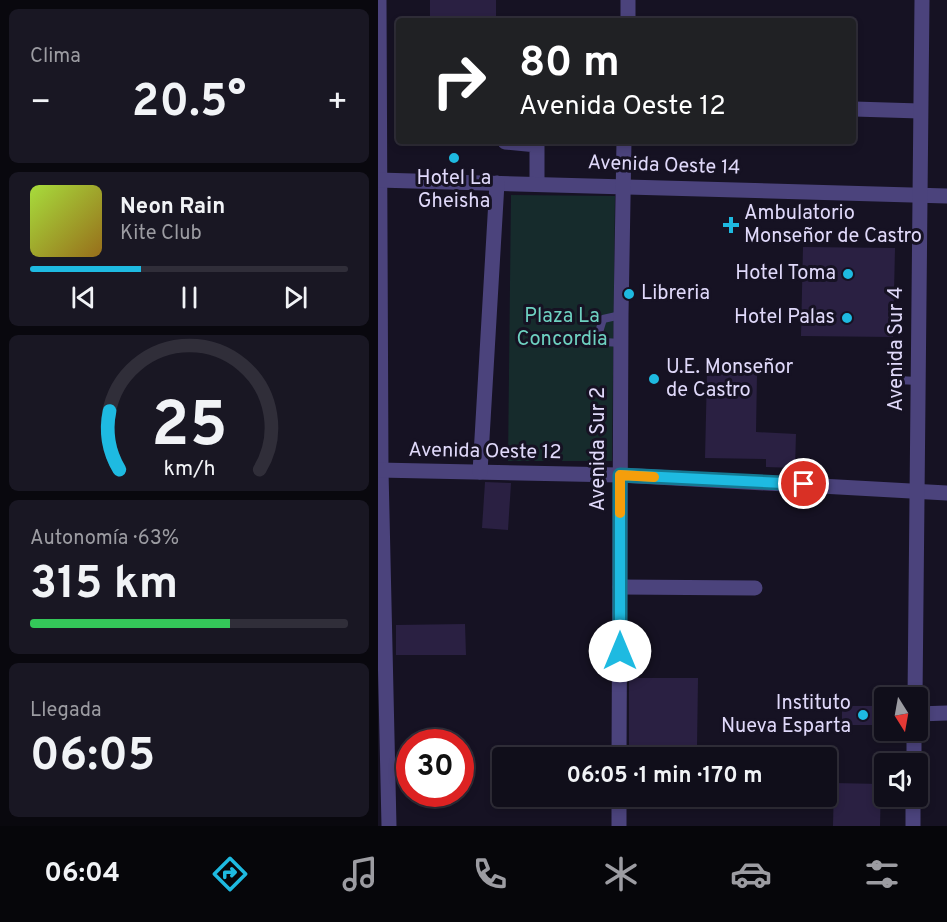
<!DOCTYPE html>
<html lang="es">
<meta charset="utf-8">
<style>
:root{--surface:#100e1a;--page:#191723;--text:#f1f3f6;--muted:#9c9ca2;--line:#302e39;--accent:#1ebae1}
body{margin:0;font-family:Overpass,sans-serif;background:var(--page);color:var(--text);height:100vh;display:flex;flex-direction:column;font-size:22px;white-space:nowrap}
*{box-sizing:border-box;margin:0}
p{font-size:20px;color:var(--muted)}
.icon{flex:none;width:33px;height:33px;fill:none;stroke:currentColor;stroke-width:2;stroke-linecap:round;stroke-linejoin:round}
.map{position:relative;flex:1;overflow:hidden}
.side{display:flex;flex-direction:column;gap:9px;padding:9px;background:#09080e;width:378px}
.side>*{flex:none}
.banner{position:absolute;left:18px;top:18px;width:460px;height:126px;border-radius:6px;box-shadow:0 3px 9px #0003,0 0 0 2px var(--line);background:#202124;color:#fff;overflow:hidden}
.needle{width:39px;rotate:169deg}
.fabs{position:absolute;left:496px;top:687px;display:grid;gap:12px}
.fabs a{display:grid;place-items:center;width:54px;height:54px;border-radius:6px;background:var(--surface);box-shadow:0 3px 9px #0003,0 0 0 2px var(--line);font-size:30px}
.speed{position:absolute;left:18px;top:729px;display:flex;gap:12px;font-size:30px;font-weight:700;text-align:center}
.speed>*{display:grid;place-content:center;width:78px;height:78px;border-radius:50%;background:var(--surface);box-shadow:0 3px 9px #0003,0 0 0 2px var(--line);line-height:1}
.speed .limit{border:9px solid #d22;background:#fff;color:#111}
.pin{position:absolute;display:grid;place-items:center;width:51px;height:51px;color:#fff;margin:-26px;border:3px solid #fff;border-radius:50%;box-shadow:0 2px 6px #0007}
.me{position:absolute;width:66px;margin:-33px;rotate:0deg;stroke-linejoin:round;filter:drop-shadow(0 0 4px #0008)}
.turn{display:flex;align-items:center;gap:21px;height:126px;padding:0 24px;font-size:27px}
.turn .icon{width:78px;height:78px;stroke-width:2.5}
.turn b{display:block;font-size:42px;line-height:51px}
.big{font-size:45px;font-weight:700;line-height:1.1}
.side .card{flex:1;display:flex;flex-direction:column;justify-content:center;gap:9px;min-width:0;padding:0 21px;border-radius:9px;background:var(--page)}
.side .dial{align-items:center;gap:0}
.dial svg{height:156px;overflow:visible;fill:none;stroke:var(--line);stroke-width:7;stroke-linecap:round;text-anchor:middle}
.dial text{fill:var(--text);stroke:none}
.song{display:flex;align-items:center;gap:18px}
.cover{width:72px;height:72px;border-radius:9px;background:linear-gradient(135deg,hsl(80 70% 55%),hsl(40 70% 35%))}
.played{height:6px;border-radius:3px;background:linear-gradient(90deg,var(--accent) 35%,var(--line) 35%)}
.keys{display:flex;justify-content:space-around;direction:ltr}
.heat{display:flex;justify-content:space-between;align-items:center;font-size:33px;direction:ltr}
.charge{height:9px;border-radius:4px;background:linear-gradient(90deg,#34c759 63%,var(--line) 0)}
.trip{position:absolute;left:114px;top:747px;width:345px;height:60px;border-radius:6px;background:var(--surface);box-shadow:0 3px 9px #0003,0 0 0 2px var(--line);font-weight:700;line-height:60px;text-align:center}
.menu{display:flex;height:96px;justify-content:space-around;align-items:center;background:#06060a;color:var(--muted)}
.menu .icon{width:42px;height:42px}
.menu .active{color:var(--accent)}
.menu b{font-size:27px;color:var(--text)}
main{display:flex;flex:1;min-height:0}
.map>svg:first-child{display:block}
</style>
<main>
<section class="side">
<div class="card"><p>Clima</p>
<div class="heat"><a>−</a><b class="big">20.5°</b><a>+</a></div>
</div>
<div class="card">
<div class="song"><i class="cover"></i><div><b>Neon Rain</b><p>Kite Club</p></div></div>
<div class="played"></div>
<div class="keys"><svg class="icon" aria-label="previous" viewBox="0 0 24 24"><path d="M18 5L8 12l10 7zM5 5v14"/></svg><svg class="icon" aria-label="pause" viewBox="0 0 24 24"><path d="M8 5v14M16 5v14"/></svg><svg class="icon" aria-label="next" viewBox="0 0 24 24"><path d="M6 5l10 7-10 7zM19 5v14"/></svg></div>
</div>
<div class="card dial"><svg viewBox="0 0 100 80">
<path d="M14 69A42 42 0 1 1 86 69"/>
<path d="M14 69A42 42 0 0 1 9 39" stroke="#1ebae1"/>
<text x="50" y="56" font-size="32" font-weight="700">25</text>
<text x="50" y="72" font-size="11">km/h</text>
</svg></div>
<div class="card"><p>Autonomía · 63%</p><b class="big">315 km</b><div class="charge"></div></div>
<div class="card"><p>Llegada</p><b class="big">06:05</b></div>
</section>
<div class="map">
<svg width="569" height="826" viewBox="0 0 569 826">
<rect width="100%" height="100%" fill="#161223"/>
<path fill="#162b2c" d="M133,195L237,196L234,461H130Z"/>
<g fill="#2a2042">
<rect x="52" y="0" width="66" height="21"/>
<path d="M425,247L517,248L515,337L423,336Z"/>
<path d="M329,373L379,374L378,432L418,434L417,468L388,467V459L327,458Z"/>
<path d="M107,482L133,483L130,530L104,528Z"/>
<path d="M87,624L88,655H18V625Z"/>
<path d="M251,678H320L319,747L251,746Z"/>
<rect x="464" y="706" width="43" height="19"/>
<path d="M456,783L503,784L502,826H455Z"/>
</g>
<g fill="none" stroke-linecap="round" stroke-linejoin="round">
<g stroke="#4b437c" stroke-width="8">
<path d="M243,315L225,319L221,332L226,342L243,343"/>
<path d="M519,380L540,381"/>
</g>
<g stroke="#4b437c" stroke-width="15">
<path d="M1,0L3,470L11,826"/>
<path d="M250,21V0"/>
<path d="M476,109L542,111"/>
<path d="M127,142L159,145V184"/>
<path d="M0,180L569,196"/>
<path d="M0,470L241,475L569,493"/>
<path d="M102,472L119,183"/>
<path d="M242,587L377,588"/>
<path d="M537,698L544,0"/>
<path d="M540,714L569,713"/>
<path d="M241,758L243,315L246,141"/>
<path d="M536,764V730"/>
<path d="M241,826V796"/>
<path d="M535,826V796"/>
</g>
</g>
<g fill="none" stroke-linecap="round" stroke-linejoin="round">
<g stroke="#147992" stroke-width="15">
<path id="route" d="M242,651V475L426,484"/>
</g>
<use href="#route" stroke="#1ebae1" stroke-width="10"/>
<path stroke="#f59e0b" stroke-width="10" d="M242,513V475L276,477"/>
</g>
<g fill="#1ebae1" stroke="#161223" stroke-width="2">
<circle cx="76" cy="158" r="6"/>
<path d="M350 216h6v6h6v6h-6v6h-6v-6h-6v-6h6z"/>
<circle cx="470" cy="274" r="6"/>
<circle cx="251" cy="294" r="6"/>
<circle cx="469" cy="318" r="6"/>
<circle cx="276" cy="379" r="6"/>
<circle cx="485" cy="715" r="6"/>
</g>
<g text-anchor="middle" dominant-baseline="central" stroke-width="6" stroke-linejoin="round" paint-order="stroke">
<g font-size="20" fill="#e0d9fa" stroke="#161223">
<text transform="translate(286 166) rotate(2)">Avenida Oeste 14</text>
<text transform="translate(519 349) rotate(-90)">Avenida Sur 4</text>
<text transform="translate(221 449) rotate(-90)">Avenida Sur 2</text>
<text transform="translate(107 452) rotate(1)">Avenida Oeste 12</text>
</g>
<g font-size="20" fill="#e0d9fa" stroke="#161223" text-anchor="start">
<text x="76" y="179" text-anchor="middle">Hotel La<tspan x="76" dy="23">Gheisha</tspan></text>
<text x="366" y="214">Ambulatorio<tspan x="366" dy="23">Monseñor de Castro</tspan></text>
<text x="458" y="274" text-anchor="end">Hotel Toma</text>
<text x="263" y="294">Libreria</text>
<text x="457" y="318" text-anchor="end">Hotel Palas</text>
<text x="288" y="368">U.E. Monseñor<tspan x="288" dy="23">de Castro</tspan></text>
<text x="473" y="704" text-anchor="end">Instituto<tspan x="473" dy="23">Nueva Esparta</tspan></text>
</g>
<g font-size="20" fill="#6ed1c1" stroke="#161223">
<text x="184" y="317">Plaza La<tspan x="184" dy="23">Concordia</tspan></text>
</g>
</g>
</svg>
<div class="fabs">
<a><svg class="needle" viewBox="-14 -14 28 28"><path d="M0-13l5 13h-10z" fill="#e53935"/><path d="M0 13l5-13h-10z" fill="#9c9ca2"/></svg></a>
<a><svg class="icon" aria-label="sound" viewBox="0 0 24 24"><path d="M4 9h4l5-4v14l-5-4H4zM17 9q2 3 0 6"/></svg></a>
</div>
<div class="speed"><div class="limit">30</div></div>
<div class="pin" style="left:426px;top:484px;background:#d93025"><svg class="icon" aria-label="arrive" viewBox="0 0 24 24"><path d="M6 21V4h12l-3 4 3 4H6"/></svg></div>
<svg class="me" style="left:242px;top:651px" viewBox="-20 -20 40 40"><circle r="19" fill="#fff"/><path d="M0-13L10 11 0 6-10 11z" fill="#1ebae1"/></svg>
<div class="trip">06:05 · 1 min · 170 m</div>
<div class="banner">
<div class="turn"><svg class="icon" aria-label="right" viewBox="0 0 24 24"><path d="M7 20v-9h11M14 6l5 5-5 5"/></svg><div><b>80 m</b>Avenida Oeste 12</div></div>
</div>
</div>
</main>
<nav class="menu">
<b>06:04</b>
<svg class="icon active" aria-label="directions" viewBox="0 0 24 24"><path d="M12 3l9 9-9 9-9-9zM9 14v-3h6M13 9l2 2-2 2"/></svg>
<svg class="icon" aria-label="music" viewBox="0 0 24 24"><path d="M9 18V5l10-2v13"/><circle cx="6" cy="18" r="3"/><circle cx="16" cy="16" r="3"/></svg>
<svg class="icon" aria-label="phone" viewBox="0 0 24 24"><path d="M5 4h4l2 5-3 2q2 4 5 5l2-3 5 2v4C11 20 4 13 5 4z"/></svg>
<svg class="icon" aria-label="climate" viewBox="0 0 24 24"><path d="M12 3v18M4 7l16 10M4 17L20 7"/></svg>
<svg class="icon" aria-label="car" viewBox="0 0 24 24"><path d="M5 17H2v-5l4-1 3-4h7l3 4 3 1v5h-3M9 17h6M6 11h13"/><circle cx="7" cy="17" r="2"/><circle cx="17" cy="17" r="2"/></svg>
<svg class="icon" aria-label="filters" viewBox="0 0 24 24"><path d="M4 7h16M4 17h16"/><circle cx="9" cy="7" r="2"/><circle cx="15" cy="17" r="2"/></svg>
</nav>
